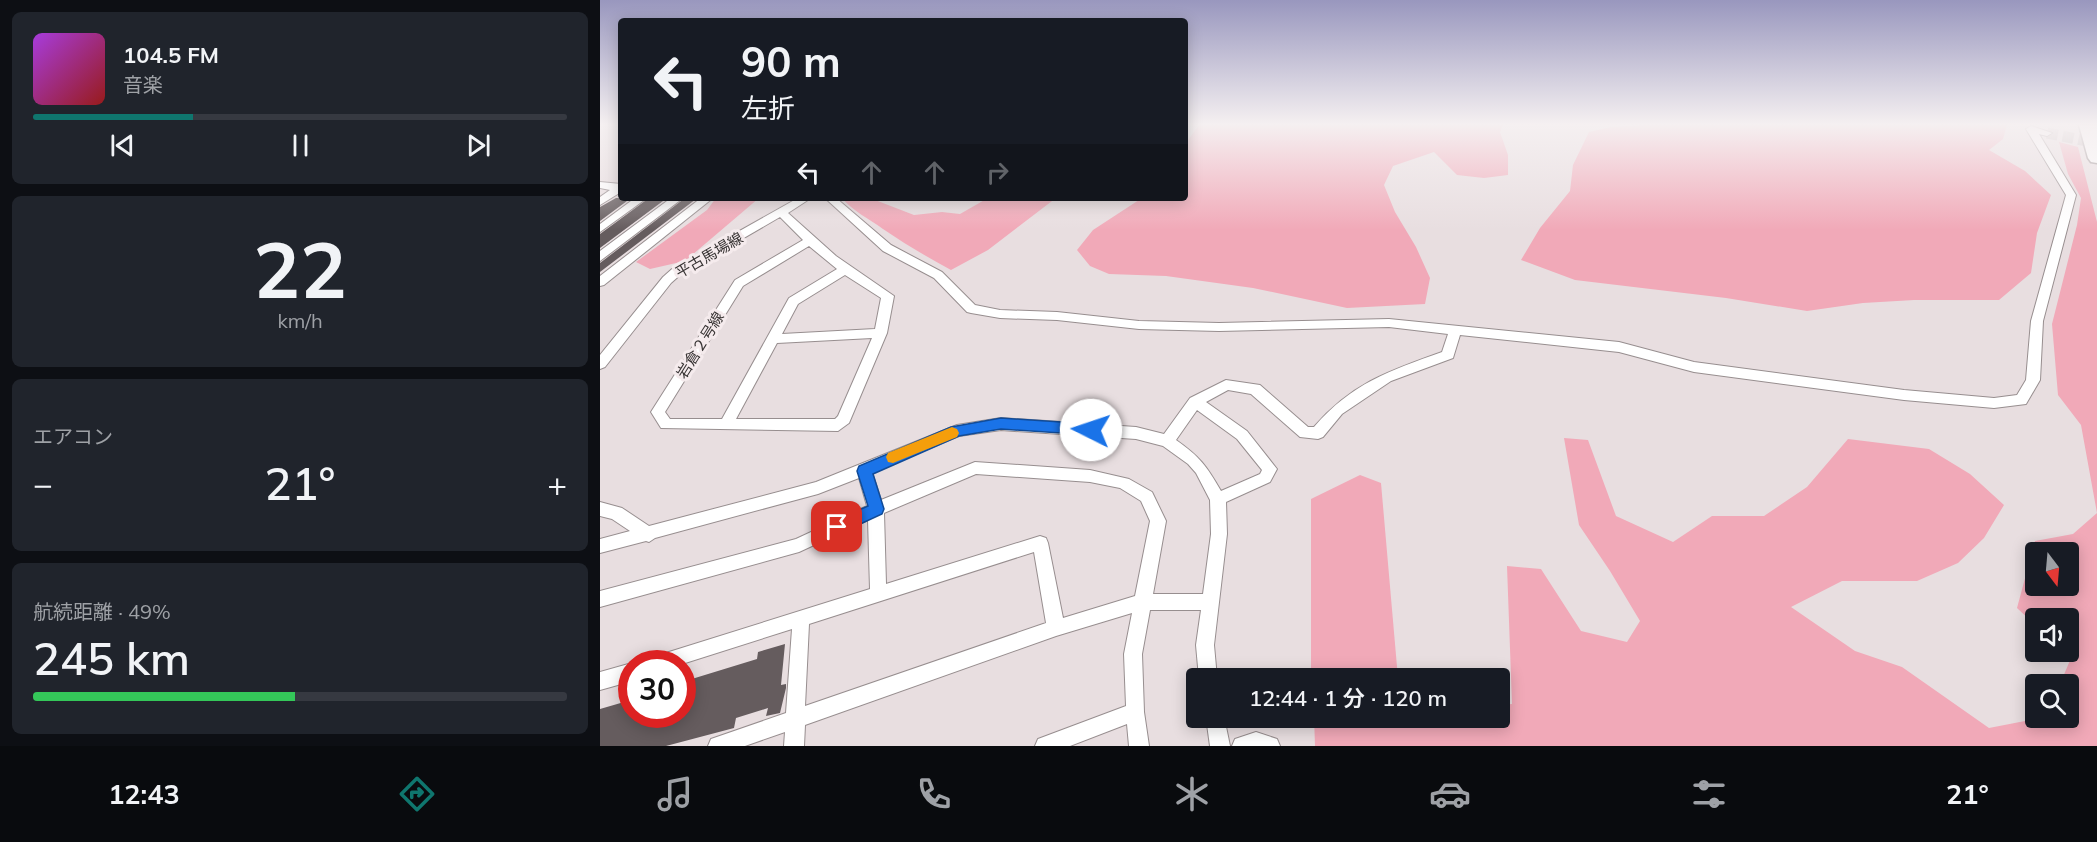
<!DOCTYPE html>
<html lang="ja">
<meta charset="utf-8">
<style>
:root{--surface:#171b24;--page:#20242c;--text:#f1f3f6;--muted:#9ea1a6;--line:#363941;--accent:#0f766e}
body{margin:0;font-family:Mulish,"Noto Sans JP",sans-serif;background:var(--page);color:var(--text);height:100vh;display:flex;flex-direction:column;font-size:22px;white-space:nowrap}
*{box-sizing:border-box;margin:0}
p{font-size:20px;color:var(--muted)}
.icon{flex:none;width:33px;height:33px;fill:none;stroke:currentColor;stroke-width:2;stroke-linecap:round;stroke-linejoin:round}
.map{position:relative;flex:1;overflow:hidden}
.details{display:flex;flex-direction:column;gap:12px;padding:12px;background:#0d0f14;width:600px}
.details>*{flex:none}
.top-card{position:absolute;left:18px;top:18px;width:570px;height:183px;border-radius:6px;box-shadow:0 3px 15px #0003;background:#171b24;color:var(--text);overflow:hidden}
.needle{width:39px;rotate:164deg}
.buttons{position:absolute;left:1425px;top:542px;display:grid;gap:12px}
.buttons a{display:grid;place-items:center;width:54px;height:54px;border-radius:6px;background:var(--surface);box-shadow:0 3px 15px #0003;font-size:30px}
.speed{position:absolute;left:18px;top:650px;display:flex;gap:12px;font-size:30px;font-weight:700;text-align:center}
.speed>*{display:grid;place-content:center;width:78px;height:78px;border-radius:50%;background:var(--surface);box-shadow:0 3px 15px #0003;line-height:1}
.speed .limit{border:9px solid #d22;background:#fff;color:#111}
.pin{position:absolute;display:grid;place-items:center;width:51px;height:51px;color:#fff;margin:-26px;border-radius:12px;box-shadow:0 3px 9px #0006}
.me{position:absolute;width:66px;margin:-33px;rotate:274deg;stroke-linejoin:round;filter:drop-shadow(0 0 4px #0008)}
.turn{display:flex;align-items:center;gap:21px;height:126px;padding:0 24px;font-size:27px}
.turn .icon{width:78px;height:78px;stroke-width:2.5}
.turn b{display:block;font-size:42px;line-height:51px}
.lanes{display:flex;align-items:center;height:57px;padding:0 24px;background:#0003;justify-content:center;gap:30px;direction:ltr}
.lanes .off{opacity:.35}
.big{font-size:45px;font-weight:600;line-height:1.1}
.details .tile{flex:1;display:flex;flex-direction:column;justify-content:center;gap:9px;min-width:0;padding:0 21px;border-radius:9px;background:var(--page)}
.details .dial{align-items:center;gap:0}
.dial b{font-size:78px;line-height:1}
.song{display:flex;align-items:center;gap:18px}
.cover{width:72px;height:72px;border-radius:9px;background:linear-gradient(135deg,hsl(280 70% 55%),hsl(0 70% 35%))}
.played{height:6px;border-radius:3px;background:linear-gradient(90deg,var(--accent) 30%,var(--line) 30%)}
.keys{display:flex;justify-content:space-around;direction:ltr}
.heat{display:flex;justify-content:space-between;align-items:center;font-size:33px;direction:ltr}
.charge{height:9px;border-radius:4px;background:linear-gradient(90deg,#34c759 49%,var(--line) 0)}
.trip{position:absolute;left:586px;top:668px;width:324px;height:60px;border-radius:6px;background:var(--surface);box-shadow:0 3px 15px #0003;font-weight:600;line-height:60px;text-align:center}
.tabs{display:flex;height:96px;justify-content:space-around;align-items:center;background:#090b0e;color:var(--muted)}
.tabs .icon{width:42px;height:42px}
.tabs .active{color:var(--accent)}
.tabs b{font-size:27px;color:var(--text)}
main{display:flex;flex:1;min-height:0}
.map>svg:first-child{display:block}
</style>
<main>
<section class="details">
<div class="tile">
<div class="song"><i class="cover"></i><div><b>104.5 FM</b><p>音楽</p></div></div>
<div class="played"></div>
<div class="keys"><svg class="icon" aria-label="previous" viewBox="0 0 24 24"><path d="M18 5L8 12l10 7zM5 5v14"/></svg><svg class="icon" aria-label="pause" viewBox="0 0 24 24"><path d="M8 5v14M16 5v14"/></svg><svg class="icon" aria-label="next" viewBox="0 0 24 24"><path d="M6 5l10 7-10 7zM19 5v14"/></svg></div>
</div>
<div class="tile dial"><b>22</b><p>km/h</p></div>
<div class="tile"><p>エアコン</p>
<div class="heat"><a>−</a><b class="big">21°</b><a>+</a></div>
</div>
<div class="tile"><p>航続距離 · 49%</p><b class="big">245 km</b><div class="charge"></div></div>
</section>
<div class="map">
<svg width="1497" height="746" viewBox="0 0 1497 746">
<rect width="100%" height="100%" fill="#e8dee0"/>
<g fill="#f1a9b8" fill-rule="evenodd">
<path d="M599,125H903L900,132L908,155V175L884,178L857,175L834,152L793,166L784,185L795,212L816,247L830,278L825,304L747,308L653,288L566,276L509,274L490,266L477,250L493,230L542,198H585V144Z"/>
<path d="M1047,125H1407L1403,139L1389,150L1425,171L1451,195L1437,233L1431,273L1399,300H1314L1263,303L1207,311L1126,298L975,280L921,260L940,228L970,191L973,165L989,132L1011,127Z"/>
<path d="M1459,142L1478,147L1497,222V746H715L714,717H900V705L912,704L907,566L941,569L981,631L1027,642L1040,621L1010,571L979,525L964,438L988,440L1016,516L1073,542L1112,516H1164L1207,487L1248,439L1329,449L1370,474L1404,505L1384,538L1358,563L1317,581H1242L1191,607L1255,651L1302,667L1389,728L1446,717H1468V684H1460L1471,658L1464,651H1468V618H1436L1435,625L1417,608L1435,541L1473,534L1497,513L1481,425L1458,395L1452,324L1477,225L1481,198L1468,174ZM1436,552H1468V585H1436Z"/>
<path d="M116,198H159L85,261L50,269L36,262L107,210Z"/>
<path d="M242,198H270L314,215L342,212L360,214L388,198H456L388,250L351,270C327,257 305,244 283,229C268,218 254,212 242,198Z"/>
<path d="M760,475L781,483L798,678H711V499Z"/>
</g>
<g fill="#655c5e">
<path d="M16,198H31L0,221V207Z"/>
<path d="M49,198H67L0,248V234Z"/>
<path d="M85,198L96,199L0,272V263Z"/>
<path d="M185,644L181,685L186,684V688L180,713L166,716L168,708L136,718L134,728L66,746H0V709L31,700L28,714H82V682L157,659L158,652Z"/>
</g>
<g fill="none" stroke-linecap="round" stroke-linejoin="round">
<path stroke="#c4bcbd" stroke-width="11" stroke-dasharray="11 5" stroke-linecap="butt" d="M1447,133L1497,143"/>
<g stroke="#978e8f" stroke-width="2">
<g id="minor">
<path d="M1431,126L1452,133L1447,136L1439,134L1476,195L1443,321L1440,380L1426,404L1394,408L1304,400L1094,372L1019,352L860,335L853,358L791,381L742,414L723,437L718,439L700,437L651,394L628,390L606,402L647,431L677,469L670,482L626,502L627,534L614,645L617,678H599L596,645L601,610H550L542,654L544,712L549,746H529L527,724L470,746H435L438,739L526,706L524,654L532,613L456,636L205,725L204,746H184L185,732L145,746H108L111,739L186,713L192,629L82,664L50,663L53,657L270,589L268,520L199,552L0,607V591L196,539L267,506L259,478L218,494L55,538L49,542L46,541L0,553V539L30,531L12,519L0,516V502L22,508L49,526L216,482L357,425L401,418L536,427L564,434L590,398L626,380L660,385L708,427H714C752,383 789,371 842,352L848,334L789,327L619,331L539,329L457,320L400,318L371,313L367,312L334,278L283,251L225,198H236L291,245L342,272L375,305L400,310L457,312L539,321L619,323L789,319L1019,342L1094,362L1304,390L1394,398L1417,395L1426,380L1431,321L1466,195L1426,129ZM597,410L637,439L662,470L660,474L621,491C606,465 600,457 576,440ZM401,430L536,439L563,446L588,464L596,473L610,500L611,534L603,594H553L566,521L552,492L529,479L490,470L375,462L281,500L272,472L359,436ZM376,474L490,482L520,488L541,501L550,521L535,596L463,618L448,543L446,538L440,536L286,584L284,513ZM434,552L446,623L205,706L209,624Z"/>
<path d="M0,182L21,184V192L0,205V197L10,190L0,188Z"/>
<path d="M35,198H47L0,232V224Z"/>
<path d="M71,198H83L0,261V251Z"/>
<path d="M101,198H113L4,285L0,286V276Z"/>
<path d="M198,198H211L188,213L236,256L294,296L287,333L249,423L238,431L61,428L51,412L135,280L203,240L180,217L80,275L71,283L5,367L0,369V355L63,277L72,269ZM209,246L237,269L189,298L122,419H70L65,412L143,286ZM245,275L281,298L275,329L182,334L198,304ZM272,338L238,416L235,419H136L177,343Z"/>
<path d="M32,663V681L0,690V672Z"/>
<path d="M606,717H624L630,746H610Z"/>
<path d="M656,732L677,739L680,746H632L635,739Z"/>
</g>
</g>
<g stroke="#978e8f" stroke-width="3">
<path id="motorway" d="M1479,125H1497V163L1491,162L1488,158Z"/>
</g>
<use href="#minor" fill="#fff" fill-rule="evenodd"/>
<use href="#motorway" fill="#fff" fill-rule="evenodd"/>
</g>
<linearGradient id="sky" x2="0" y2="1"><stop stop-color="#9997be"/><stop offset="0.54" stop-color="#f5f0f1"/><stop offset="1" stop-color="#f5f0f1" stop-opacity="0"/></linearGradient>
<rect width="1497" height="230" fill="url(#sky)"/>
<path fill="#1a73e8" stroke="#114b97" stroke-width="1.5" d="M401,418L491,424L496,426L498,430L496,434L491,435L401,429L359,436L273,474L284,509L282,514L243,532L237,534L232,532L229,527L232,522L268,506L257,471L259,466L351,427Z"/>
<path fill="#f59e0b" d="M352,427L357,429L359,433L357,437L293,463L288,462L286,457L288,453Z"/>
<g text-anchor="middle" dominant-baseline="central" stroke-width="6" stroke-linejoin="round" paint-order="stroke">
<g font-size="15" fill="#363232" stroke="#f5ebed">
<text transform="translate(109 255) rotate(-30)">平古馬場線</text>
<text transform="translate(100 345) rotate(-58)">岩倉２号線</text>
</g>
</g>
</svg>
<div class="buttons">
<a><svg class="needle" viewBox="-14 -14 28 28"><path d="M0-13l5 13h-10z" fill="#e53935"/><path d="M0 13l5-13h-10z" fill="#9ea1a6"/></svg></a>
<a><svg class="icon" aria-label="sound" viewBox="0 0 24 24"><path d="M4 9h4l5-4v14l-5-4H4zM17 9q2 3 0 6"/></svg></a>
<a><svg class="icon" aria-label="search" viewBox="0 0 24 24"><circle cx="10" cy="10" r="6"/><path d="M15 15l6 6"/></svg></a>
</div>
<div class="speed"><div class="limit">30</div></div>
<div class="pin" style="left:237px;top:527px;background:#d93025"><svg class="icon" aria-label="arrive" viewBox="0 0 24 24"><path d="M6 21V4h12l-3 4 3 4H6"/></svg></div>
<svg class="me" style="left:491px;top:430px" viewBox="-20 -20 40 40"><circle r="19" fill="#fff"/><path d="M0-13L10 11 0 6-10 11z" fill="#1a73e8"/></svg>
<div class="trip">12:44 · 1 分 · 120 m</div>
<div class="top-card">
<div class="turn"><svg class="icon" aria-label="left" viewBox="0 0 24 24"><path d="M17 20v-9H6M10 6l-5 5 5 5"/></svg><div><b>90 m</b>左折</div></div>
<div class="lanes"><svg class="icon" aria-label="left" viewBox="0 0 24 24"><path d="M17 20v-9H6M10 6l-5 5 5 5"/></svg><svg class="icon off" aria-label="ahead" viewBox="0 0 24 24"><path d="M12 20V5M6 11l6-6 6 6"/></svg><svg class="icon off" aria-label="ahead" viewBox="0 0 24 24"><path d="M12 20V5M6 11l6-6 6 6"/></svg><svg class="icon off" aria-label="right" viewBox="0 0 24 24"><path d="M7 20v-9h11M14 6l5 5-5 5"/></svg></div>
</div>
</div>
</main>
<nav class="tabs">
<b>12:43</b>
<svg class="icon active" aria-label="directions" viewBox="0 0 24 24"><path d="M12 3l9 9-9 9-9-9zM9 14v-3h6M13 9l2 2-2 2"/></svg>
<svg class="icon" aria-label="music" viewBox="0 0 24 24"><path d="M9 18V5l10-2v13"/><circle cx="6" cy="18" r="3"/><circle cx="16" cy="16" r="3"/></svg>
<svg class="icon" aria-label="phone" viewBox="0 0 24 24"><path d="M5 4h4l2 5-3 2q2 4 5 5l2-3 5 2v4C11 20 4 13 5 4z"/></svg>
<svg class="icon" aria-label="climate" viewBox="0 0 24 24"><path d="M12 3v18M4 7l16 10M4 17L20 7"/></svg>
<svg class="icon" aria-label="car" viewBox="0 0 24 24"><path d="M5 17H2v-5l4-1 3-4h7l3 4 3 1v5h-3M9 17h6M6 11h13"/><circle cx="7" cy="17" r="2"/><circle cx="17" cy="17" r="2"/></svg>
<svg class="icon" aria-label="filters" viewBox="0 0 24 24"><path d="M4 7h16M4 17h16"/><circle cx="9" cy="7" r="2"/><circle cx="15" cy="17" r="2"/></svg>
<b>21°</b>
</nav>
